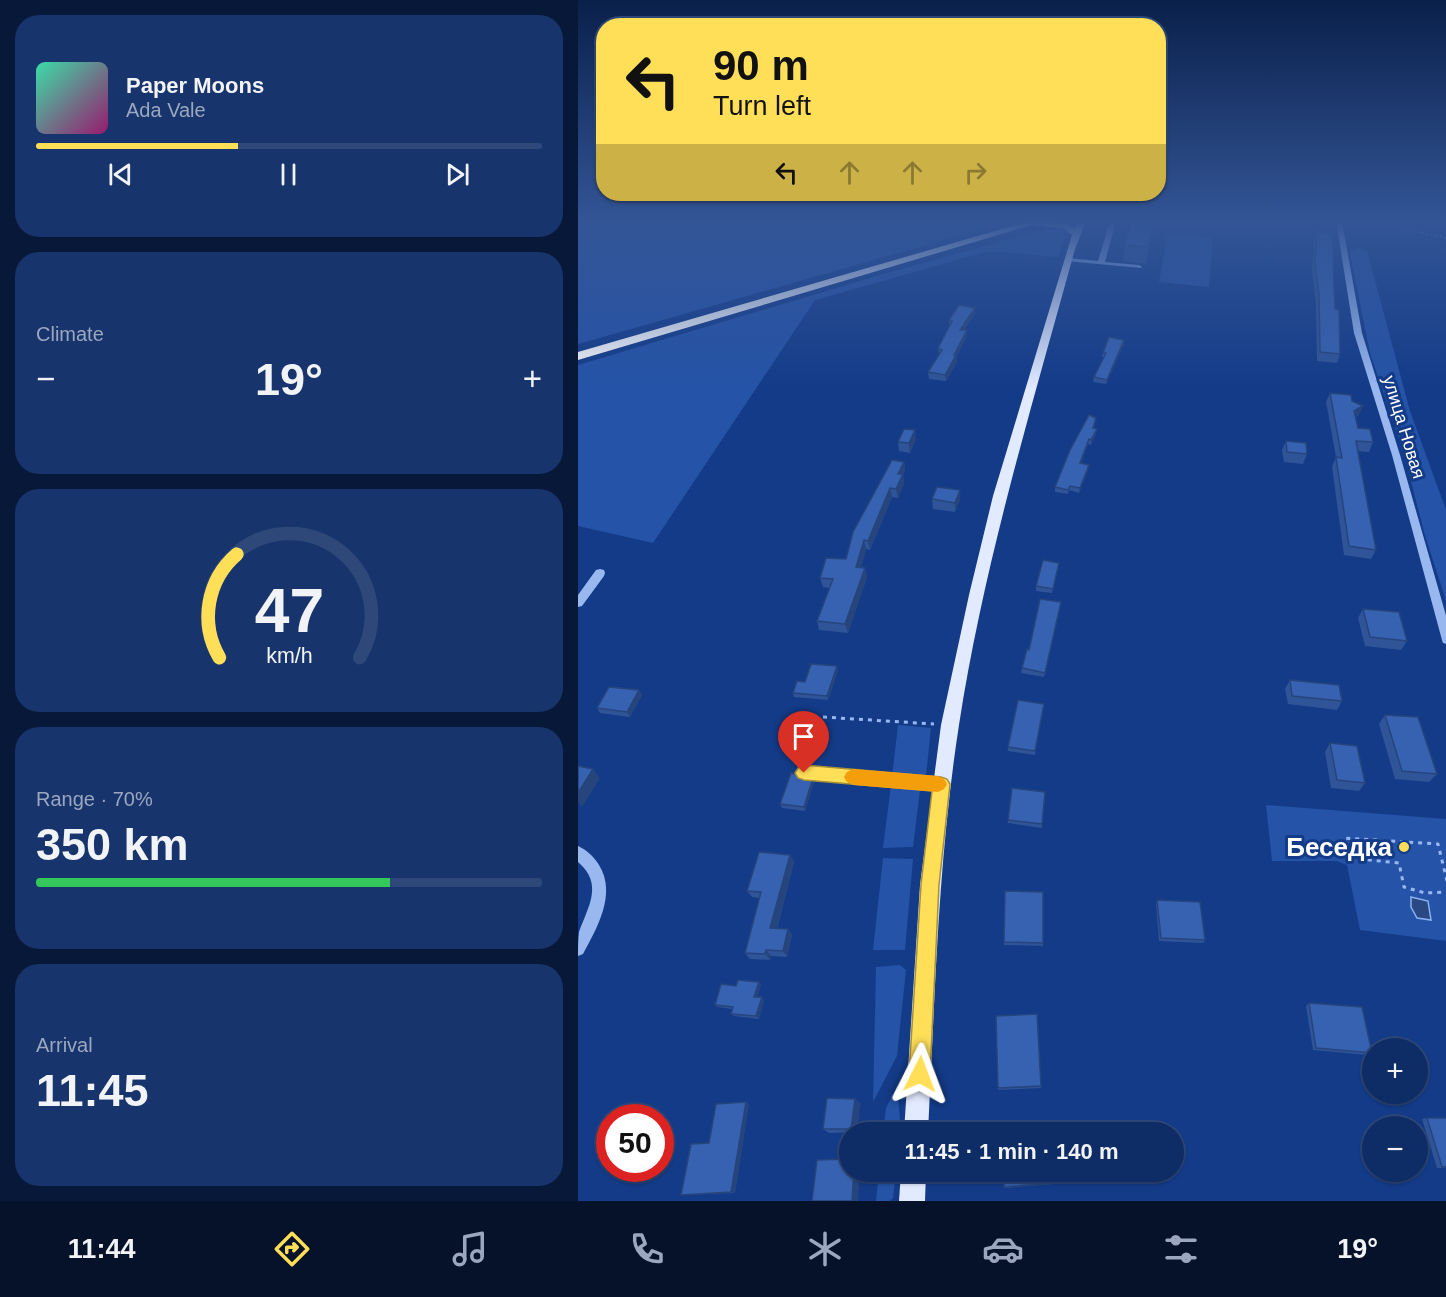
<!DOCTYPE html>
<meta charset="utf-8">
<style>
:root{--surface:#0e2c66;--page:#17346c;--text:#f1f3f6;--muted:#9ba7bf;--line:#2e487a;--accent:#ffdf58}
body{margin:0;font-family:Helvetica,sans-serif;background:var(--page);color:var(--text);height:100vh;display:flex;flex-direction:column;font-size:22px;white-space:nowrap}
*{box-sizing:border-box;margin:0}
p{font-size:20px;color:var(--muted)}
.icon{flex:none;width:33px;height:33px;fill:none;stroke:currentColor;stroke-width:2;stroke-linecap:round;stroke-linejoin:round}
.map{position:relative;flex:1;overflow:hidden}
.side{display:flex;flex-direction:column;gap:15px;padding:15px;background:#081838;width:578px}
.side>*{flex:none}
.guide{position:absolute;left:18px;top:18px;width:570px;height:183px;border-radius:24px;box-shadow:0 2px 4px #0004,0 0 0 2px var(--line);background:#ffdf58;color:#111;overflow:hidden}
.controls{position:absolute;left:784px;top:1038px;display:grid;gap:12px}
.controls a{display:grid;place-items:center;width:66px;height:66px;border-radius:50%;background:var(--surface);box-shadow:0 2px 4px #0004,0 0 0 2px var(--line);font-size:30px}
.speed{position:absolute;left:18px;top:1104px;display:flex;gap:12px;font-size:30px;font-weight:700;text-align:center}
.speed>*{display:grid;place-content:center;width:78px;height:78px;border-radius:50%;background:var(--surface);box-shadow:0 2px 4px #0004,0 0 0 2px var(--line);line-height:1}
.speed .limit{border:9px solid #d22;background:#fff;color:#111}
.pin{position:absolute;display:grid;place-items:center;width:51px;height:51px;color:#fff;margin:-62px -26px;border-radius:50% 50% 50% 0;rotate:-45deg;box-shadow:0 0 6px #0007}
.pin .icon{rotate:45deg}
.me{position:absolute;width:66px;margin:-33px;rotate:3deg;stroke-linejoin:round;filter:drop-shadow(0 0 4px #0008)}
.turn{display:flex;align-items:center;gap:21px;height:126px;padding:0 18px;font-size:27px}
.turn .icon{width:78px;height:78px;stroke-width:2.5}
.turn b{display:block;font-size:42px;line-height:51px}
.lanes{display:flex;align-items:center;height:57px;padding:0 18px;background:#0003;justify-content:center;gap:30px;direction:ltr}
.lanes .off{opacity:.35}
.big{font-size:45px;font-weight:700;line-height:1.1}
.side .card{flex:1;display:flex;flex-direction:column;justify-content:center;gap:9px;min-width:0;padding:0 21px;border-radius:24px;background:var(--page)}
.side .dial{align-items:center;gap:0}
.dial svg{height:156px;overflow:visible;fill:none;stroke:var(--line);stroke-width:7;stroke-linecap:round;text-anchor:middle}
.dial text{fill:var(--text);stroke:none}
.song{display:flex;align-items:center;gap:18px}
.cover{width:72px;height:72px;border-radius:9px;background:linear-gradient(135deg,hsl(160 70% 55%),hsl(320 70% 35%))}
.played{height:6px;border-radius:3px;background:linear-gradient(90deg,var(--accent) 40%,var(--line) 40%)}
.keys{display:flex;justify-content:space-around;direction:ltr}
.heat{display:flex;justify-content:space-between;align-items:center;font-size:33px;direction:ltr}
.charge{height:9px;border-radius:4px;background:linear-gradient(90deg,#34c759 70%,var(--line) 0)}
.trip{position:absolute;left:261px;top:1122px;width:345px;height:60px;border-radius:30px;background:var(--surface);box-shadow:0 2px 4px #0004,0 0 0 2px var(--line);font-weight:700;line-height:60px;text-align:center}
.tab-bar{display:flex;height:96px;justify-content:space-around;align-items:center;background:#061229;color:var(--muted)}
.tab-bar .icon{width:42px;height:42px}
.tab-bar .on{color:var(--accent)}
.tab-bar b{font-size:27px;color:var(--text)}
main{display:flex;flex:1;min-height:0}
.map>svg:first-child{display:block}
</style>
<main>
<section class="side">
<div class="card">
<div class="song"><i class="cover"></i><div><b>Paper Moons</b><p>Ada Vale</p></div></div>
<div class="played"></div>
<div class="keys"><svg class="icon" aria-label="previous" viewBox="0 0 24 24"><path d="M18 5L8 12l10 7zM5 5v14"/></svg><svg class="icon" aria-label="pause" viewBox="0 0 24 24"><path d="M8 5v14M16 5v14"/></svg><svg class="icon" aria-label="next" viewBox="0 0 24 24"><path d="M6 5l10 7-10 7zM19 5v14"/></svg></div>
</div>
<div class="card"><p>Climate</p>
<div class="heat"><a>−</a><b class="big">19°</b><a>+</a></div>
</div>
<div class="card dial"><svg viewBox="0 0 100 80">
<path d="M14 69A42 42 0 1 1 86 69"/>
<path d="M14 69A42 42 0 0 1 23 16" stroke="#ffdf58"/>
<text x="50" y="56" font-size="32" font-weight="700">47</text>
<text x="50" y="72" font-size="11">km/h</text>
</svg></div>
<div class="card"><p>Range · 70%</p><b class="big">350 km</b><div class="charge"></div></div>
<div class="card"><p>Arrival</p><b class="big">11:45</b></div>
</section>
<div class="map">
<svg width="869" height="1201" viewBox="0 0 869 1201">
<rect width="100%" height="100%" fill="#133b88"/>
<g fill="#2553a7">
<path d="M0,221H433L0,344Z"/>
<path d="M475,227L487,230V236L480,257L411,251L237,300L75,543L0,526V365L309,273Z"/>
<path d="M590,233L635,238L631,287L581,282Z"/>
<path d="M781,248L789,251L832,411L868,510V601L846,532L826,454L792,353L772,254L773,250Z"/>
<path d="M320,725L353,728L348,776L314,777Z"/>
<path d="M313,785L342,790L335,847L305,848Z"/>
<path d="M688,805L868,819V941L782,930L769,865L758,861H694Z"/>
<path d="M305,858L335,859L327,950H295Z"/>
<path d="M322,965L328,970L319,1056L295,1102L298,967Z"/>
<path d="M319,1086L323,1132H305L308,1108Z"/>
<path d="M301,1172H318L315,1198L312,1201H298Z"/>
</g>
<path fill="#2a4882" stroke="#8bb1f3" stroke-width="1.5" d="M833,897L850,901L853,920L839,918L833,907Z"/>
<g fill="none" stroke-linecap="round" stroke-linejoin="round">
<path stroke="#99b8f0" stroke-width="1.5" stroke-dasharray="1.5 3" stroke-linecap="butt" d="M787,221L869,238"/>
<g stroke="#99b8f0" stroke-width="3" stroke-dasharray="4 5" stroke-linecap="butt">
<path d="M245,717L356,724"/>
<path d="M869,881L860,844L766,838L772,858L821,863L826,887L847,893L869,892"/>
</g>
<g fill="#99b8f0" fill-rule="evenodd">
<path d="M532,221H538L527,262L561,265L564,267L563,268L488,261V259L490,258L520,261Z"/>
<path d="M576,221H583L580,223Z"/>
<path d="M758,221H764L784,333L822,455L869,619V644L865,643L864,640L814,455L776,333Z"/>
<path d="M22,569L26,570L27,573L26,576L4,606L0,607V595L18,570Z"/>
<path d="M226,767L363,778L368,780L369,784L368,788L363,790L226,779L222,777L220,773L222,769Z"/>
<path d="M0,846C9,850 16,857 21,865C39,894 19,928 5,954L0,956C0,949 0,939 1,932C10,907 26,884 0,862Z"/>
</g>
<g fill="#e2eaff" fill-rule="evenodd">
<path d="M453,221L487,223L497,229L500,221H508L497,249C454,406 406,563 381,725C360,860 357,996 350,1132H326L342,885L363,725L391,595L415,496L494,235L485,228L453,225Z"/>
<path d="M323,1172H348L347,1201H321Z"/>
</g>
<path fill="#fff" fill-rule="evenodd" d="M451,221H467L0,360V352Z"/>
</g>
<g fill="#2f5498">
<path d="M575,229L568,264L545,261L547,245Z"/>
<path d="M739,232L757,309L762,354L759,363L739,361L738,304L734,270L736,240Z"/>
<path d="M397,314L386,330L389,336L378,357L379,362L368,381L351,379L350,372L361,354L360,348L371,326V320Z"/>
<path d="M546,340V344L528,384L515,382L516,377L526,357H524L525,353Z"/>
<path d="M752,393L774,401L781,415L778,417L780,428L795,442L791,452L779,451L798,550L793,559L766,555L754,467L758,457L748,402Z"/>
<path d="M518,418L516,429L518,434L513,445L510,444L503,464L511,465L510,470L501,493L491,490L490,494L477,492V487Z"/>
<path d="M338,439L332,453L321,451L320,442Z"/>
<path d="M708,441L729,454L725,464L706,462L704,450Z"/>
<path d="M326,462L327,471L325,475L326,484L320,498L314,497L292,550L288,549L283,568H287L289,577L270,633L241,630L239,621L251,588L245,587L242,578L268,559Z"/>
<path d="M354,499L382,500L377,512L355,509Z"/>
<path d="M480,567L474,593L458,591V586Z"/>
<path d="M482,607L466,677L443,673L444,668L451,650Z"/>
<path d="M785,609L829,641L823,650L787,646L780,618Z"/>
<path d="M260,670L250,700L216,697L215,693L227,682Z"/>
<path d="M712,680L764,701L759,710L710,704L707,689Z"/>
<path d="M61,690L64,695L52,717L22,713L19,708Z"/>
<path d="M466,704L457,755L430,751V747Z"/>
<path d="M238,714L241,722L231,752L209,749L205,740L220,718Z"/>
<path d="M807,715L859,774L851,782L817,779L801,724Z"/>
<path d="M752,743L787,783L781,791L753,788L747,752Z"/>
<path d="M236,782L227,811L204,808L202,804Z"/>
<path d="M467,792L464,828L430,823V820Z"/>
<path d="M212,855L216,862L199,929H210L214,935L209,957L193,956L192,960L172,959L167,953L181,898L174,897L169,891Z"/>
<path d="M427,891L465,943V946L426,945Z"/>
<path d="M579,900L627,940L625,943L581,941L578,904Z"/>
<path d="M181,982L183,984L179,997L186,1000L181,1019L156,1016L153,1014L154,1009L140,1007L137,1005L158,986Z"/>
<path d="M731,1003L794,1053L790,1055L735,1050L728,1006Z"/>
<path d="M463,1086V1088L420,1090V1088Z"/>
<path d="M277,1099L282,1103L279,1132L251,1133L245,1129Z"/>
<path d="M168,1102L171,1103L157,1193L103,1195L131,1143Z"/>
<path d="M849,1118H869V1168H859L844,1119Z"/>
<path d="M426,1172L478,1183L477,1184L427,1188Z"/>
</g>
<g fill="#26457c">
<path d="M576,221L575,229L568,264L570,247Z"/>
<path d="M397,308V314L382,336V330Z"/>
<path d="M389,330V336L378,357L379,362L368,381L367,375Z"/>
<path d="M546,340V344L528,384L529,380Z"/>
<path d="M785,406L781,415L772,420L776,411Z"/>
<path d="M519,429L518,434L513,445V440Z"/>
<path d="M337,430L338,439L332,453L331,443Z"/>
<path d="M511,439L510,444L502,468V463Z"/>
<path d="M326,462L327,471L325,475L326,484L320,498L318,489L320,474Z"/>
<path d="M511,465L510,470L501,493L502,488Z"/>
<path d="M312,488L314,497L292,550L290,541Z"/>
<path d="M382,490V500L377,512V503Z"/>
<path d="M286,540L288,549L281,577L278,567Z"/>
<path d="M287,568L289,577L270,633L267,624Z"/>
<path d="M259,666L260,670L250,700L249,696Z"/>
<path d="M61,690L64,695L52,717L49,712Z"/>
<path d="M238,714L241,722L231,752L227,743Z"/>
<path d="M15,769L22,778L4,807L0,802V793Z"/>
<path d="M235,778L236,782L227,811L226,807Z"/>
<path d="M212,855L216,862L197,935L192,928Z"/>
<path d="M210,929L214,935L209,957L205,951Z"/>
<path d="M188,950L193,956L192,960L187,954Z"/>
<path d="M181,982L183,984L179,999L176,997Z"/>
<path d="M184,997L186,1000L181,1019L178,1016Z"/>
<path d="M277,1099L282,1103L279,1132L273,1129Z"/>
<path d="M168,1102L171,1103L157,1193L153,1192Z"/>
<path d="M276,1172H282L280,1201H274Z"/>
</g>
<g fill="#3762b1" stroke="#26457c" stroke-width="1.5">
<path d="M553,221H576L570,247L547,245Z"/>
<path d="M739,232L754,234L757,309L761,310L762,354L742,352L741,295L737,262Z"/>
<path d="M381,305L397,308L382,330H389L376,355H378L367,375L350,372L364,350L360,348L374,321L371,320Z"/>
<path d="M531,337L546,340L529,380L516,377L528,353H525Z"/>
<path d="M752,393L773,395L774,401L785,406L776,411L780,428L792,429L795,442L778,441L798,550L771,546L758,457L764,458Z"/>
<path d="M511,415L518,418L515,428L519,429L513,440L511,439L502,463L511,465L502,488L492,486L490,490L477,487L492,450Z"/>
<path d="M326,429L337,430L331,443L320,442Z"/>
<path d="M708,441L728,443L729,454L709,452Z"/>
<path d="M314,460L326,462L320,474H325L318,489L312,488L290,541L286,540L278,567L287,568L267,624L239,621L255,579L242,578L248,558L268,559L275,532Z"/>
<path d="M359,487L382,490L377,503L354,499Z"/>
<path d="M465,560L481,563L475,589L458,586Z"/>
<path d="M462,599L483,602L467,673L444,668L449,649L451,650Z"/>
<path d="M785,609L821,612L829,641L792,637Z"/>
<path d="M233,664L259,666L249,696L215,693L219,681L227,682Z"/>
<path d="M712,680L761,685L764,701L714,696Z"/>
<path d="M31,687L61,690L49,712L19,708Z"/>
<path d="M440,700L466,704L457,751L430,747Z"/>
<path d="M222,712L238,714L227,743L205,740L214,718H220Z"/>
<path d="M807,715L840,717L859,774L824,771Z"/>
<path d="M752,743L779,746L787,783L759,780Z"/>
<path d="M0,766L15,769L0,793Z"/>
<path d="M213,773L235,778L226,807L202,804Z"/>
<path d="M434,788L467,792L464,824L430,820Z"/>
<path d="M181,852L212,855L192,928L210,929L205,951L188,950L187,954L167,953L183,892L169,891Z"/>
<path d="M427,891L465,892V943L426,942Z"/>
<path d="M579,900L622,902L627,940L583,938Z"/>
<path d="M160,980L181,982L176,997H184L178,1016L153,1014L155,1007L137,1005L143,984L158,986Z"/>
<path d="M731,1003L784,1007L794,1053L738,1048Z"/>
<path d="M459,1014L463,1086L420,1088L418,1016Z"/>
<path d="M249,1098L277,1099L273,1129H245Z"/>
<path d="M168,1102L153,1192L103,1195L113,1144L131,1143L138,1104Z"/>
<path d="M849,1118H869V1167H864Z"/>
<path d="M272,1159V1172H276L274,1201H234L239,1160Z"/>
<path d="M426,1172H477L478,1183L426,1187Z"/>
</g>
<linearGradient id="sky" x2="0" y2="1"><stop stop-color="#0a204b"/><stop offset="0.57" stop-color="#335596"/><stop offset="1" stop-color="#335596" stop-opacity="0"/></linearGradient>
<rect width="869" height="389" fill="url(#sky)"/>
<path fill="#ffdf58" stroke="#a69139" stroke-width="1.5" d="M226,765L363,777L369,779L372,784L361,885L352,1074L349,1082L342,1085L334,1082L331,1074L343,885L354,791L226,780L220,778L217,773L220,768Z"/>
<path fill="#f59e0b" d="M275,769L360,776L366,779L369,784L366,789L360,792L275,785L269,782L266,777L269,772Z"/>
<circle fill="#ffdf58" stroke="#133b88" stroke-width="2" cx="826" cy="847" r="6"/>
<g text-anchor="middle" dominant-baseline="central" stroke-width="6" stroke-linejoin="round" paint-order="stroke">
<g font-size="18" fill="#fff" stroke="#133b88">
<text transform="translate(826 427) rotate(73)">улица Новая</text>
</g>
<g font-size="26" font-weight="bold" fill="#fff" stroke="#133b88" text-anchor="end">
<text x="814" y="847">Беседка</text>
</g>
</g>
</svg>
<div class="controls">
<a>+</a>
<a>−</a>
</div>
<div class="speed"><div class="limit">50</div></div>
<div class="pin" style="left:226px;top:773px;background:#d93025"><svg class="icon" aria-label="arrive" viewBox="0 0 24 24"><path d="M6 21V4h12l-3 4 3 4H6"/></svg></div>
<svg class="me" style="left:342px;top:1074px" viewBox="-20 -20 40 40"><path d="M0-17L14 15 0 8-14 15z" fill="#ffdf58" stroke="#fff" stroke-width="4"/></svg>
<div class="trip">11:45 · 1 min · 140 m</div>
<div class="guide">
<div class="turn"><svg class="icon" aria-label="left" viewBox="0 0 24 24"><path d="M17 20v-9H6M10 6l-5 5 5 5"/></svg><div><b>90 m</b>Turn left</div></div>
<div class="lanes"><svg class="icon" aria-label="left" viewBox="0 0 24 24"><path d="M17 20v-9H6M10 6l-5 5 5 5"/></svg><svg class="icon off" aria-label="ahead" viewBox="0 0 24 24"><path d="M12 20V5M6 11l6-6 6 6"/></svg><svg class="icon off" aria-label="ahead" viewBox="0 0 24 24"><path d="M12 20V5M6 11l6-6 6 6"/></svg><svg class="icon off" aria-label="right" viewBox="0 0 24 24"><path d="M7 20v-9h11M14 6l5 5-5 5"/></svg></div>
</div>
</div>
</main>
<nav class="tab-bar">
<b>11:44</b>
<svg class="icon on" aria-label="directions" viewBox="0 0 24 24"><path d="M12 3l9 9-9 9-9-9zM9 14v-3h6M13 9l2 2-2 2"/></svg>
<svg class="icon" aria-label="music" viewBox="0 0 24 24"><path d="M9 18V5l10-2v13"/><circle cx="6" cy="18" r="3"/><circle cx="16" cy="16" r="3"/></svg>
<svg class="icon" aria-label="phone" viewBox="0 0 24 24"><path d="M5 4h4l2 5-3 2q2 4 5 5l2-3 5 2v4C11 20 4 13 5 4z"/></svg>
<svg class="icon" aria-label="climate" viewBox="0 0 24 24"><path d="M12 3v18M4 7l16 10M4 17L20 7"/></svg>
<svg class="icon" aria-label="car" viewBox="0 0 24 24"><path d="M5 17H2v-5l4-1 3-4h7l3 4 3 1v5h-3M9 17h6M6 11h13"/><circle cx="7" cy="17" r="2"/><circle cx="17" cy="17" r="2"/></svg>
<svg class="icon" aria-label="filters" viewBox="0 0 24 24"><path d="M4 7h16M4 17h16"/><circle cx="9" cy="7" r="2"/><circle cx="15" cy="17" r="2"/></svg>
<b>19°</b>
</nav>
